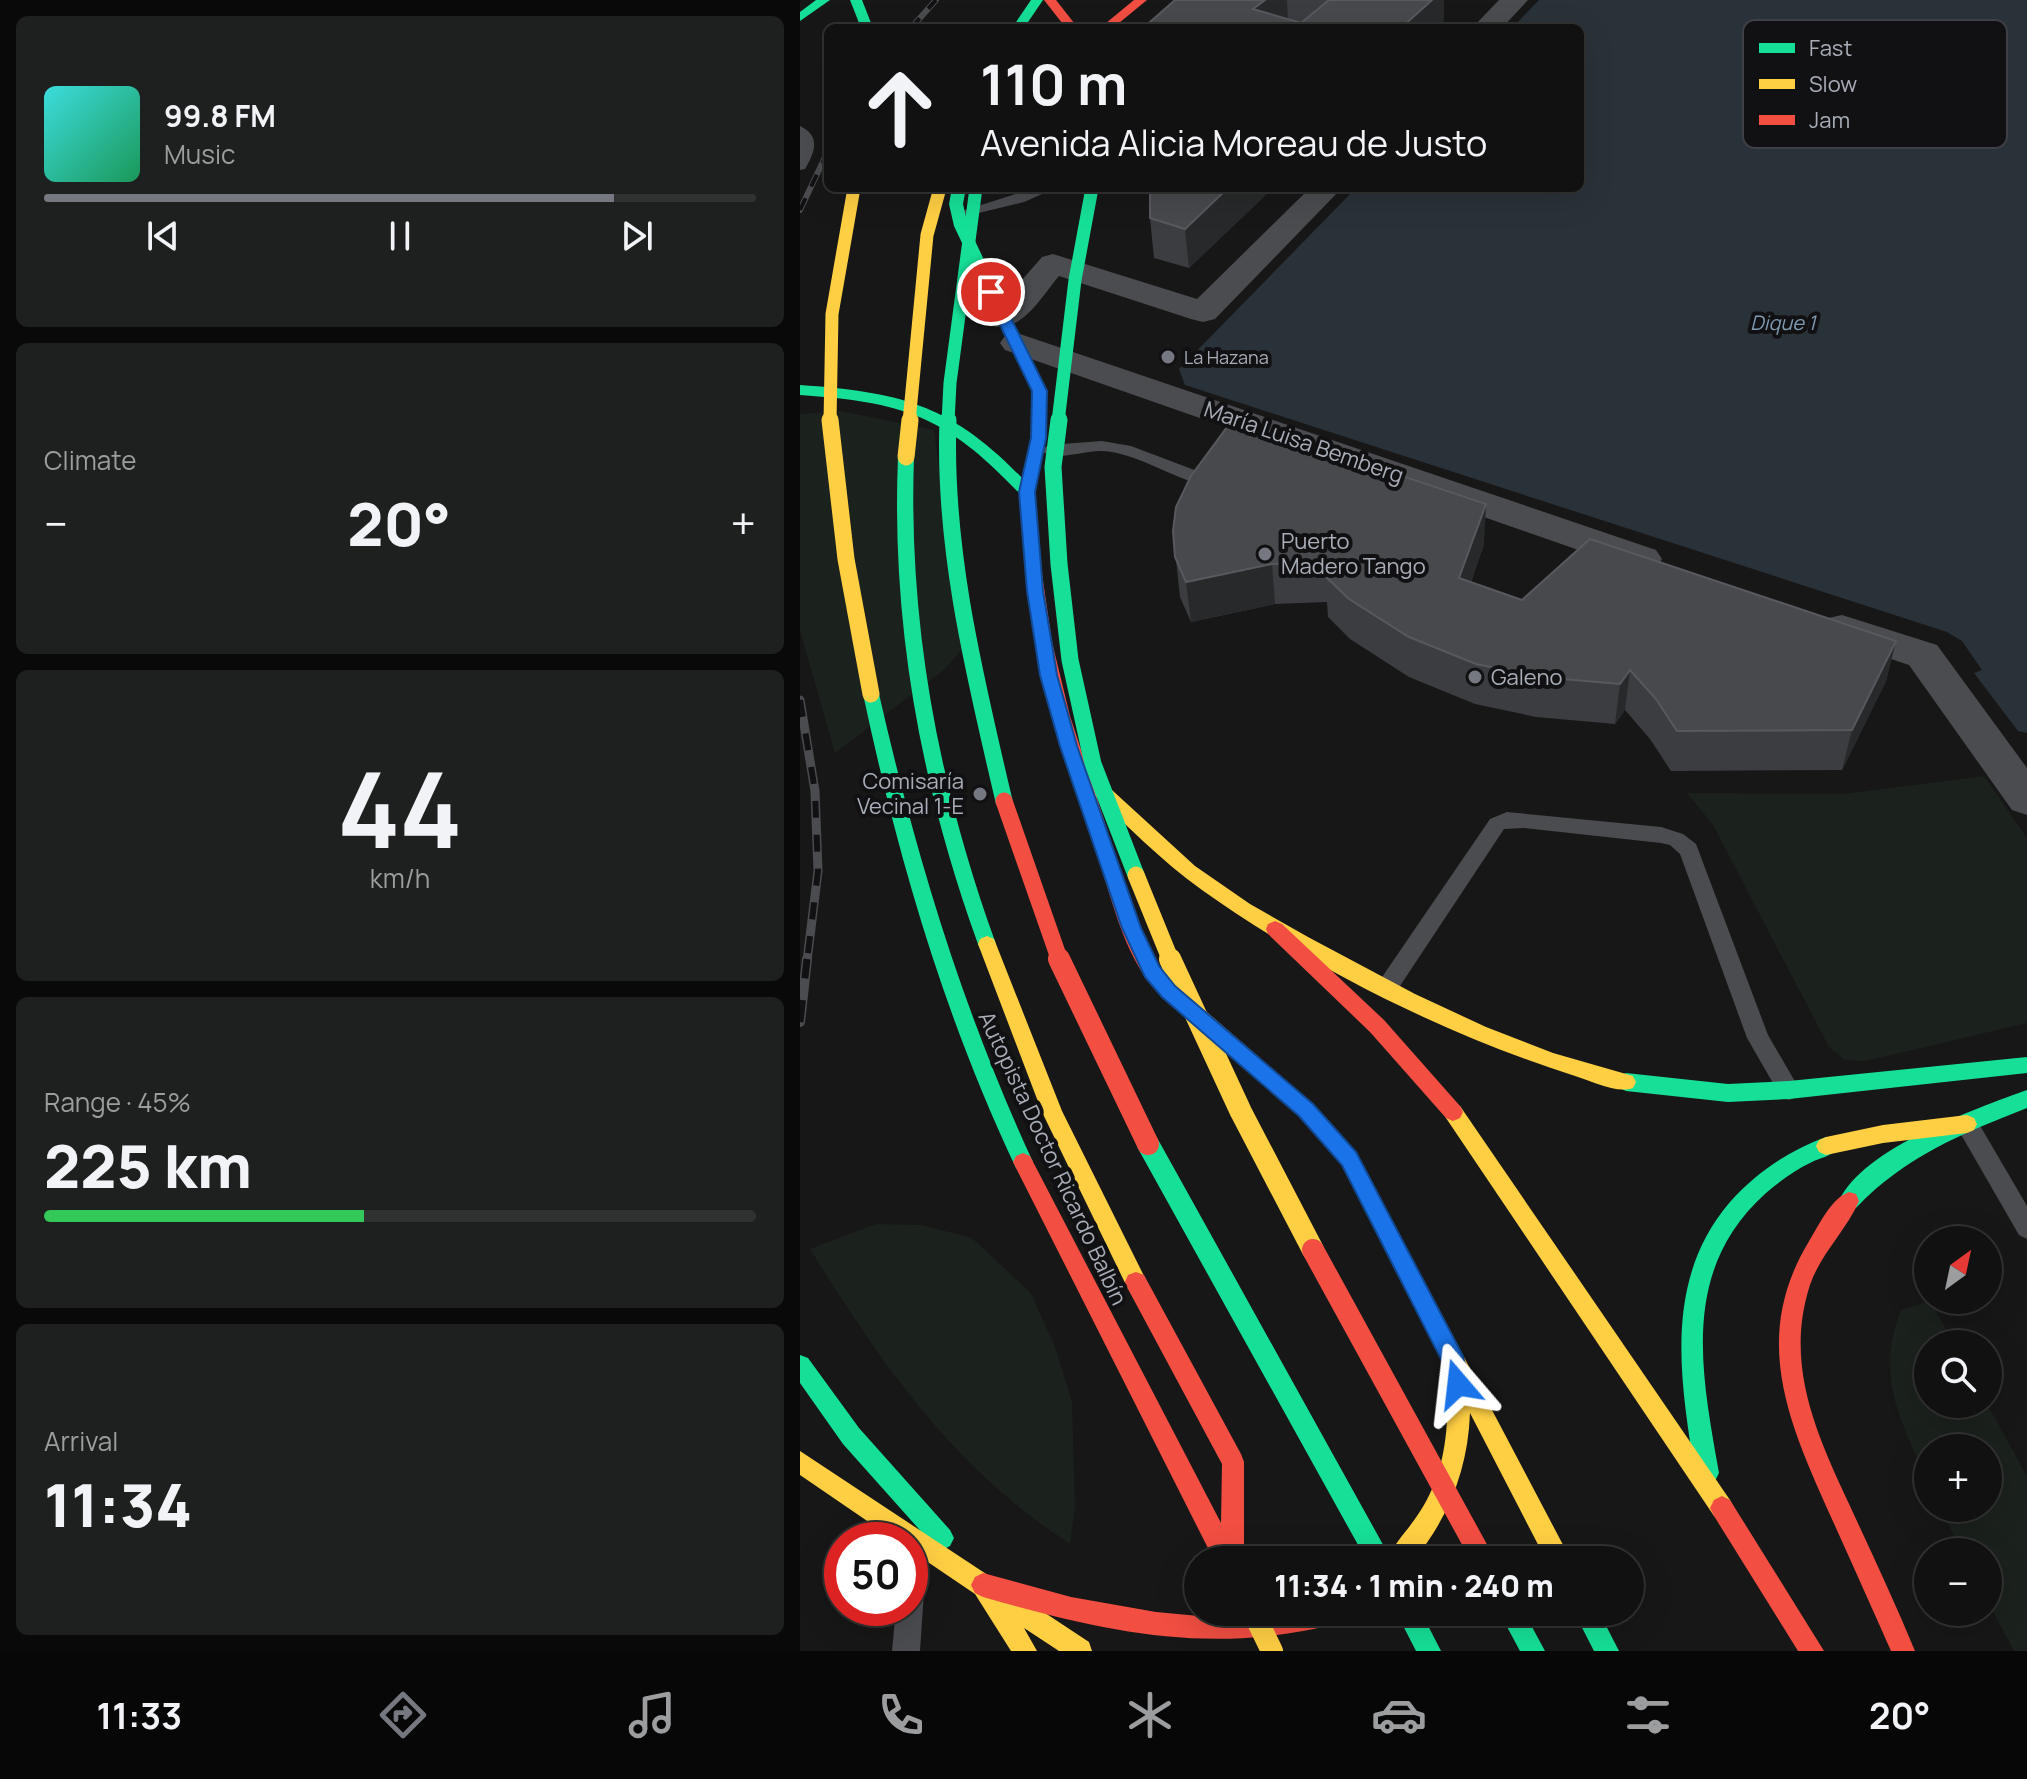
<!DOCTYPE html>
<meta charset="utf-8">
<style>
:root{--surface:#111;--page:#1e1f1f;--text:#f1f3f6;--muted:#9c9d9f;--line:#303131;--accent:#757880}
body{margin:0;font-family:Manrope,sans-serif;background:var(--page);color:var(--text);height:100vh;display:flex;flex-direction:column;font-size:30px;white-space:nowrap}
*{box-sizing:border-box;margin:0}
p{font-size:26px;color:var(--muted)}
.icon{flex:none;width:44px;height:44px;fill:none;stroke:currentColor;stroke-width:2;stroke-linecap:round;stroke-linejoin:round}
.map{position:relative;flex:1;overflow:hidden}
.details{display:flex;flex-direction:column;gap:16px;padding:16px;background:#090909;width:800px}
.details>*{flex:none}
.hud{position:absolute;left:24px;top:24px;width:760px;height:168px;border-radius:12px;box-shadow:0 8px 32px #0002,0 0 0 2px var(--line);background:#111;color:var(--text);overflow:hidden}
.needle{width:52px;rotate:33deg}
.buttons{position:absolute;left:1114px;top:1226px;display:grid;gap:16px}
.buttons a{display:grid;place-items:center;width:88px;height:88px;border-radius:50%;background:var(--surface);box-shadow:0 8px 32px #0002,0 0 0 2px var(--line);font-size:40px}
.speed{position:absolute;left:24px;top:1522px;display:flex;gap:16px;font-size:40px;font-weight:700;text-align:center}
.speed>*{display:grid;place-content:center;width:104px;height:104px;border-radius:50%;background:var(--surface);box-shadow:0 8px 32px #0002,0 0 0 2px var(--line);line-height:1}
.speed .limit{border:12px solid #d22;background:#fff;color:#111}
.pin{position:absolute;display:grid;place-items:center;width:68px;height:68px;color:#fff;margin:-34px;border:4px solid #fff;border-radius:50%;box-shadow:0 2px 8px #0007}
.me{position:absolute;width:88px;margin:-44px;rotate:343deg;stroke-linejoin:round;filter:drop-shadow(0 0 6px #0008)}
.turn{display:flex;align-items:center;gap:28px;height:168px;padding:0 24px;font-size:36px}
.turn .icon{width:104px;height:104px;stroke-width:2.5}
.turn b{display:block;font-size:56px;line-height:68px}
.big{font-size:60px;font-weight:800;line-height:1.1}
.details .widget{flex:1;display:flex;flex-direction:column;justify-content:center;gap:12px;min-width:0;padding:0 28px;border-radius:12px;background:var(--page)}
.details .dial{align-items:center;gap:0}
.dial b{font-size:104px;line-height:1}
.song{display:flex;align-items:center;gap:24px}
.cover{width:96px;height:96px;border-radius:12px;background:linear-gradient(135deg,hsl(180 70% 55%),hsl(150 70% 35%))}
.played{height:8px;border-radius:4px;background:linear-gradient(90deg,var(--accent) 80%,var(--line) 80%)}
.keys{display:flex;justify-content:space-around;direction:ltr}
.heat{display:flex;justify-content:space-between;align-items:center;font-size:44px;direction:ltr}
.charge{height:12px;border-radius:6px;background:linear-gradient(90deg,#34c759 45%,var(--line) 0)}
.trip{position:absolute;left:384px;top:1546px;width:460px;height:80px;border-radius:40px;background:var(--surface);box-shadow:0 8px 32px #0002,0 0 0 2px var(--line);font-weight:800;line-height:80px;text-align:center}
.tab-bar{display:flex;height:128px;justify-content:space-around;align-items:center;background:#070707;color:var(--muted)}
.tab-bar .icon{width:56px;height:56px}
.tab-bar .on{color:var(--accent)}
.tab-bar b{font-size:36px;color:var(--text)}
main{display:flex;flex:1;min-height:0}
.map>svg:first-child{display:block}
</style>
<main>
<section class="details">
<div class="widget">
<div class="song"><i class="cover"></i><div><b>99.8 FM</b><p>Music</p></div></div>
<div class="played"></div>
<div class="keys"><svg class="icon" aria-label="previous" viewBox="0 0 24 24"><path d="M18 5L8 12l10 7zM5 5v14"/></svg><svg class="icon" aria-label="pause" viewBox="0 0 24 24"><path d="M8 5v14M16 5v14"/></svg><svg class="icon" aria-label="next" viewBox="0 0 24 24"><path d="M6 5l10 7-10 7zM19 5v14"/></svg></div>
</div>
<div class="widget"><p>Climate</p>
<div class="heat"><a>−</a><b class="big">20°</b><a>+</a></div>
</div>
<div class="widget dial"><b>44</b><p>km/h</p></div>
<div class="widget"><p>Range · 45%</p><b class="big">225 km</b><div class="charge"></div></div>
<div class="widget"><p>Arrival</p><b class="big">11:34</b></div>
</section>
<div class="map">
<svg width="1227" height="1651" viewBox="0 0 1227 1651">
<rect width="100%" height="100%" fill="#171717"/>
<g fill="#1b211c">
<path d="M41,411L134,430L163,648L145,669L35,753L0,630V414Z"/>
<path d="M1184,776L1227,838V1023L1066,1061L1045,1060L1029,1047L913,825L887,793L1043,794Z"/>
<path d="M76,1224L122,1225L172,1238L231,1293L255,1347L272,1402L275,1506L270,1544C152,1467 83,1366 10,1249Z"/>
<path d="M1130,1301L1154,1344H1128V1404H1187L1227,1476V1651H1214L1188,1602V1552H1161L1141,1508H1188V1448H1128V1481C1100,1420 1075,1377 1101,1310Z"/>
</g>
<path fill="#2a3239" d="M739,0H1227V733L1218,731L1174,673L1182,670L1162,641L1147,632L385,385L379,369L556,188H780V28H712Z"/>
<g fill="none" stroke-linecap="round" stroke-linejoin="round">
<g fill="#4b4c50" fill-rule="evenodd">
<path d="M0,126C21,136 15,152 5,169L0,170Z"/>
<path d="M235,188H256L224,202L166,216L159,212Z"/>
<path d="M302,441L331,446L405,474L408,478L399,484C367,475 336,453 302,451C285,450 253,463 241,450L249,445Z"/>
<path d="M707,812L861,827L883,834L896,844L968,1035L1000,1090L997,1097L989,1100L981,1097L947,1038L880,854L870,845L861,843L723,828L704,829L594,995L586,998L578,995L575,989L578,983L690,819Z"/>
<path d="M1167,1114L1175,1117L1227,1206V1239L1219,1235L1159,1131L1156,1124L1159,1117Z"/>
<path d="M114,1534L123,1538L127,1547L120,1651H92L96,1608H110V1540H104Z"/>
</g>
<g fill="#4b4c50" fill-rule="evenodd">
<path d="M699,0H728L702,28H672Z"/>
<path d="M510,188H542L415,319L403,322L391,319L259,276C241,297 222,333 192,326L188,319L242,257L253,254L397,299Z"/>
<path d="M217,333L856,550L862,559L856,568L843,572L830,568L205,350L200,343L205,336Z"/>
<path d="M1042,615L1137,645L1227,768V815L1212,810L1109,665L1028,638L1023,628L1028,618Z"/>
</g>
<g fill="#16e098" fill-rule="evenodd">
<path d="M16,0H30L0,21V12Z"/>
<path d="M50,0H62L73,28H61Z"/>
<path d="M231,0H243L224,28H212Z"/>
<path d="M152,188H166L163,204L168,226L246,391L245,438L235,492L241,567L233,572L225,567L219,493C146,416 104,402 0,395V385C99,392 151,404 222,478L231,438L232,391L154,226L149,204Z"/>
<path d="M106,452L114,457C108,625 139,787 196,944L194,949H180L178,944C121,787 91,624 98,457Z"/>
<path d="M71,688L79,694C116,856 163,1011 233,1162L230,1168L223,1171L216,1168C144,1016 98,858 63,694Z"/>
<path d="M1227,1057V1073L989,1099L928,1102L826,1091L819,1088L816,1082L819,1076L826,1073L928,1084L989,1081Z"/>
<path d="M1227,1090V1108C1163,1133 1104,1157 1056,1208L1049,1210L1042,1208L1039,1201C1063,1148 1175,1109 1227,1090Z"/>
<path d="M1026,1137L1033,1140L1036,1146C1035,1148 1035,1150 1034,1152C1029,1156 1018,1159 1012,1162C995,1170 980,1181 966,1193C880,1270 901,1371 919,1473L915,1481L907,1484L899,1481L895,1473C880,1379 863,1280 930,1202C957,1172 988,1151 1026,1137Z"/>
<path d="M0,1355L8,1358L59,1428L150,1530L154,1538L150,1546L142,1550L134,1546L43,1444L0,1383Z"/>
<path d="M596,1612H621L641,1651H616Z"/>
<path d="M699,1612H724L745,1651H720Z"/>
<path d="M774,1612H799L819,1651H794Z"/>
</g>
<g fill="#ffcf43" fill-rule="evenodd">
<path d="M295,778L301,780L395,866L450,904L508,937L615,994L686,1027L753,1053L833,1076L836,1082L833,1088C817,1094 791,1081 775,1076C648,1036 510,967 402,890C361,861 326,824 289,790L286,785L289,780Z"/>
<path d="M187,936L194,939L196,944L262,1111L347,1282L344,1289L336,1292L328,1289L242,1112L178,944L180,939Z"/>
<path d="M401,1011L408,1013L513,1104L556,1152L771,1560H746L670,1413C668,1469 649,1517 614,1560H587C594,1543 609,1529 619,1513C646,1473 649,1427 647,1380L650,1373L542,1164L499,1116L394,1025L391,1019L394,1013Z"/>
<path d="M653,1103L660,1106L930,1500L934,1508L930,1516L922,1520L914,1516L646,1118L643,1112L646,1106Z"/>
<path d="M1167,1115L1174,1118L1177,1124L1174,1130L1167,1133L1083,1143L1026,1155L1019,1152L1016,1146L1019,1140L1026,1137L1083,1125Z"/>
<path d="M0,1451L289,1642L292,1651H259L224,1628L237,1651H211L175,1594L110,1550V1540H95L0,1475Z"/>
</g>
<g fill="#f24e42" fill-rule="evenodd">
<path d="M244,0H256L278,28H266Z"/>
<path d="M334,0H347L313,28H300Z"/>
<path d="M233,562L241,567L252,642L270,716L336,918L360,967L408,1013L411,1019L408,1025L401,1027L394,1025C377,1010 359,996 346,978C321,942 312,899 298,858C267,762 236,668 225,567Z"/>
<path d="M475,921L482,924L584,1020L660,1106L663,1112L660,1118L653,1121L646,1118L570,1032L468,934L466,929L468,924Z"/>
<path d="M223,1153L230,1156L421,1523L422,1464L328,1289L325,1282L328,1275L336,1272L344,1275L441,1454L444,1462V1560H414L213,1162L216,1156Z"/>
<path d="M1049,1192L1056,1194L1059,1201C1046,1231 1021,1253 1010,1285C984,1365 1017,1435 1050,1506C1072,1554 1095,1602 1115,1651H1091C1071,1606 1051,1561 1031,1517C990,1425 950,1340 1008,1243C1018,1227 1031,1198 1049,1192Z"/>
<path d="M922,1496L930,1500L1024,1651H998L914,1516L910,1508L914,1500Z"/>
<path d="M183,1573L271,1597L356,1612L399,1616L544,1612L541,1621C518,1630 492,1633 468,1636C370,1647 277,1624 183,1597L175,1593L171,1585L175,1577Z"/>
</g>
<g stroke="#4b4c4f" stroke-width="6">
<g id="rail-far2">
<path d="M111,28L136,0"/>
<path d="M0,210L28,151"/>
</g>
</g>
<g stroke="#4b4c4f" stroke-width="9">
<path id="rail-far1" d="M0,700L15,791L18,871L7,961"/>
</g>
<g stroke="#4b4c4f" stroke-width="10">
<path id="rail" d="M0,1022L7,959"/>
</g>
<use href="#rail-far2" stroke="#111113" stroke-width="4" stroke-dasharray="13" stroke-linecap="butt"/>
<use href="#rail-far1" stroke="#111113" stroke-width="6" stroke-dasharray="17" stroke-linecap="butt"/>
<use href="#rail" stroke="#111113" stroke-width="7" stroke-dasharray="22" stroke-linecap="butt"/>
<g stroke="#16e098" stroke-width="13">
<path d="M148,422L150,383L176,188"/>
<path d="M258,422L275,280L292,188"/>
</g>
<g stroke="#16e098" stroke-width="17">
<path d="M148,420C143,549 175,677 204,801"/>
<path d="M259,420L253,467L259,564L270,660L293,764L336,875"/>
</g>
<path stroke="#16e098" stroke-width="22" d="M348,1144L579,1560"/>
<g stroke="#ffcf43" stroke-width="13">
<path d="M30,422L32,314L54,188"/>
<path d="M109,422L127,235L140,188"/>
</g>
<g stroke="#ffcf43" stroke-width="17">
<path d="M30,420L46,559L71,694"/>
<path d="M106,457L110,420"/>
<path d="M336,875L371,961"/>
</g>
<g stroke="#ffcf43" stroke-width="22">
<path d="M370,959L441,1112L513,1250"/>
<path d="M453,1612L472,1651"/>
</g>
<path stroke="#f24e42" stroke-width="17" d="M204,801L260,961"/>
<g stroke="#f24e42" stroke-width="22">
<path d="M259,959L348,1144"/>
<path d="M513,1250L683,1560"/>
</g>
</g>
<g fill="#3c3d40">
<path d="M375,0H644L643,27L642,28H350Z"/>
<path d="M473,188L389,268L354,258L350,218Z"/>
<path d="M373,531L684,544L671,582L722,600L1096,641L1086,681L1042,770L871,771L850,739L825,710L815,724L736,717L675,704L609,677L550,639L528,617L527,602L475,604L391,622L380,597Z"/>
</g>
<g fill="#28292a">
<path d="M465,0H487L488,21L453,9Z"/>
<path d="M632,0H644L643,27L642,28H601Z"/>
<path d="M428,188H473L389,268L385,229Z"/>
<path d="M686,504L684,544L658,618L659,578Z"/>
<path d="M472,564L475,604L391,622L386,582Z"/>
<path d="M1096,641L1086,681L1042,770L1052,730Z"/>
<path d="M830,670L825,710L815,724L820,684Z"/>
</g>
<g fill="#48494d" stroke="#57595e" stroke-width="2">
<path d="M375,0H465L453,9L501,23L529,0H632L601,28H350V22Z"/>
<path d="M350,188H428L385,229L350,218Z"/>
<path d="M433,419L686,504L659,578L722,600L790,539L1096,641L1052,730L877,731L856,699L830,670L820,684L739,677L676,664L609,637L549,599L526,577L540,561L472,564L386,582L375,557L373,531L376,507L391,476Z"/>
</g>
<path fill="#1a73e8" stroke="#114b97" stroke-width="2" d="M191,287L198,292L247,391L246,438L235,492L243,591L257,675L277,746L341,928L359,966L375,986L513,1104L556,1152L663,1356L669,1384L666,1392L658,1395L650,1392L644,1365L542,1165L499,1116L362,997L345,977L322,928L260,746L240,675L227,591L219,492L231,438L232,391L184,292Z"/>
<g fill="#757880" stroke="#111113" stroke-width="3">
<circle cx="368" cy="357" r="8"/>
<circle cx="465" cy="554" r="8"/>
<circle cx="675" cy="677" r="8"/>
<circle cx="180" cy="794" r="8"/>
</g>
<g text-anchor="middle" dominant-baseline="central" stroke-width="8" stroke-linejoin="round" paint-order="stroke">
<g font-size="18" fill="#a8adb8" stroke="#111113" text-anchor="start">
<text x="384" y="357">La Hazana</text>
</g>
<g font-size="20" font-style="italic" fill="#7f9bb3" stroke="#111113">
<text x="983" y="322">Dique 1</text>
</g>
<g font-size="22" fill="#a8adb8" stroke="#111113">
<text transform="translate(504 442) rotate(19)">María Luisa Bemberg</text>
<text transform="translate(253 1158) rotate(65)">Autopista Doctor Ricardo Balbín</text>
</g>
<g font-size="22" fill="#a8adb8" stroke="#111113" text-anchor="start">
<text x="481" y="541">Puerto<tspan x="481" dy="25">Madero Tango</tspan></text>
<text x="691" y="677">Galeno</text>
<text x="164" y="781" text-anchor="end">Comisaría<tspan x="164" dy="25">Vecinal 1-E</tspan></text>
</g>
</g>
<rect x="943" y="20" width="264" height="128" rx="12" fill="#111113" stroke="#3e4045" stroke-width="2"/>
<rect x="959" y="43" width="36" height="10" fill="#16e098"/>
<rect x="959" y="79" width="36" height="10" fill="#ffcf43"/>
<rect x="959" y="115" width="36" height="10" fill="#f24e42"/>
<g font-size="22" fill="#a8adb8">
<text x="1009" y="56">Fast</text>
<text x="1009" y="92">Slow</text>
<text x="1009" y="128">Jam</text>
</g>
</svg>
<div class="buttons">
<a><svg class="needle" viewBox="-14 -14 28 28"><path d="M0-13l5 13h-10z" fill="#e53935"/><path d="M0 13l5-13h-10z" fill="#9c9d9f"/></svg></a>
<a><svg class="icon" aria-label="search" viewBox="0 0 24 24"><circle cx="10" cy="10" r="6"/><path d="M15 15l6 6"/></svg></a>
<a>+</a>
<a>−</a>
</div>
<div class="speed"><div class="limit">50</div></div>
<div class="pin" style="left:191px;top:292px;background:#d93025"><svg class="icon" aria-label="arrive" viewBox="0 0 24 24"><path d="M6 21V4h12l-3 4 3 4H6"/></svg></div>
<svg class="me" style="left:658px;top:1384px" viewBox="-20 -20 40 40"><path d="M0-17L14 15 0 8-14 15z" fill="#1a73e8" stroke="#fff" stroke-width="4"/></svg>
<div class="trip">11:34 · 1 min · 240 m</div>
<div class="hud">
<div class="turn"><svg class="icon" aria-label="ahead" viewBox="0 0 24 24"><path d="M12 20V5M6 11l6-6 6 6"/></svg><div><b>110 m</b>Avenida Alicia Moreau de Justo</div></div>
</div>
</div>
</main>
<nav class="tab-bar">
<b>11:33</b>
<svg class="icon on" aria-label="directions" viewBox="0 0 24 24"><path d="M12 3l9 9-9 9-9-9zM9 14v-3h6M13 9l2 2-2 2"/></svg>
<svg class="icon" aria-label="music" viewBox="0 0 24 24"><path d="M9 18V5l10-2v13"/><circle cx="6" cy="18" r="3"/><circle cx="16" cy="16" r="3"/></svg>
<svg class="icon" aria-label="phone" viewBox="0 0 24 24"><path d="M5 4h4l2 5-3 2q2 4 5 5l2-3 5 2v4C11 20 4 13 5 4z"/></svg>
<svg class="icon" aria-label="climate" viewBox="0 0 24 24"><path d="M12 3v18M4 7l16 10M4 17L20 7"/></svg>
<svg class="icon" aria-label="car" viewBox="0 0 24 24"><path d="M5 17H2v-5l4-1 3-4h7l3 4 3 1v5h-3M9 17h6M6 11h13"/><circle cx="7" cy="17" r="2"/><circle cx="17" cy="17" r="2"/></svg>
<svg class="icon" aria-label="filters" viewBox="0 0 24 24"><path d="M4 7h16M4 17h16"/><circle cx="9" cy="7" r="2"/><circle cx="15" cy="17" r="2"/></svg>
<b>20°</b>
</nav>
